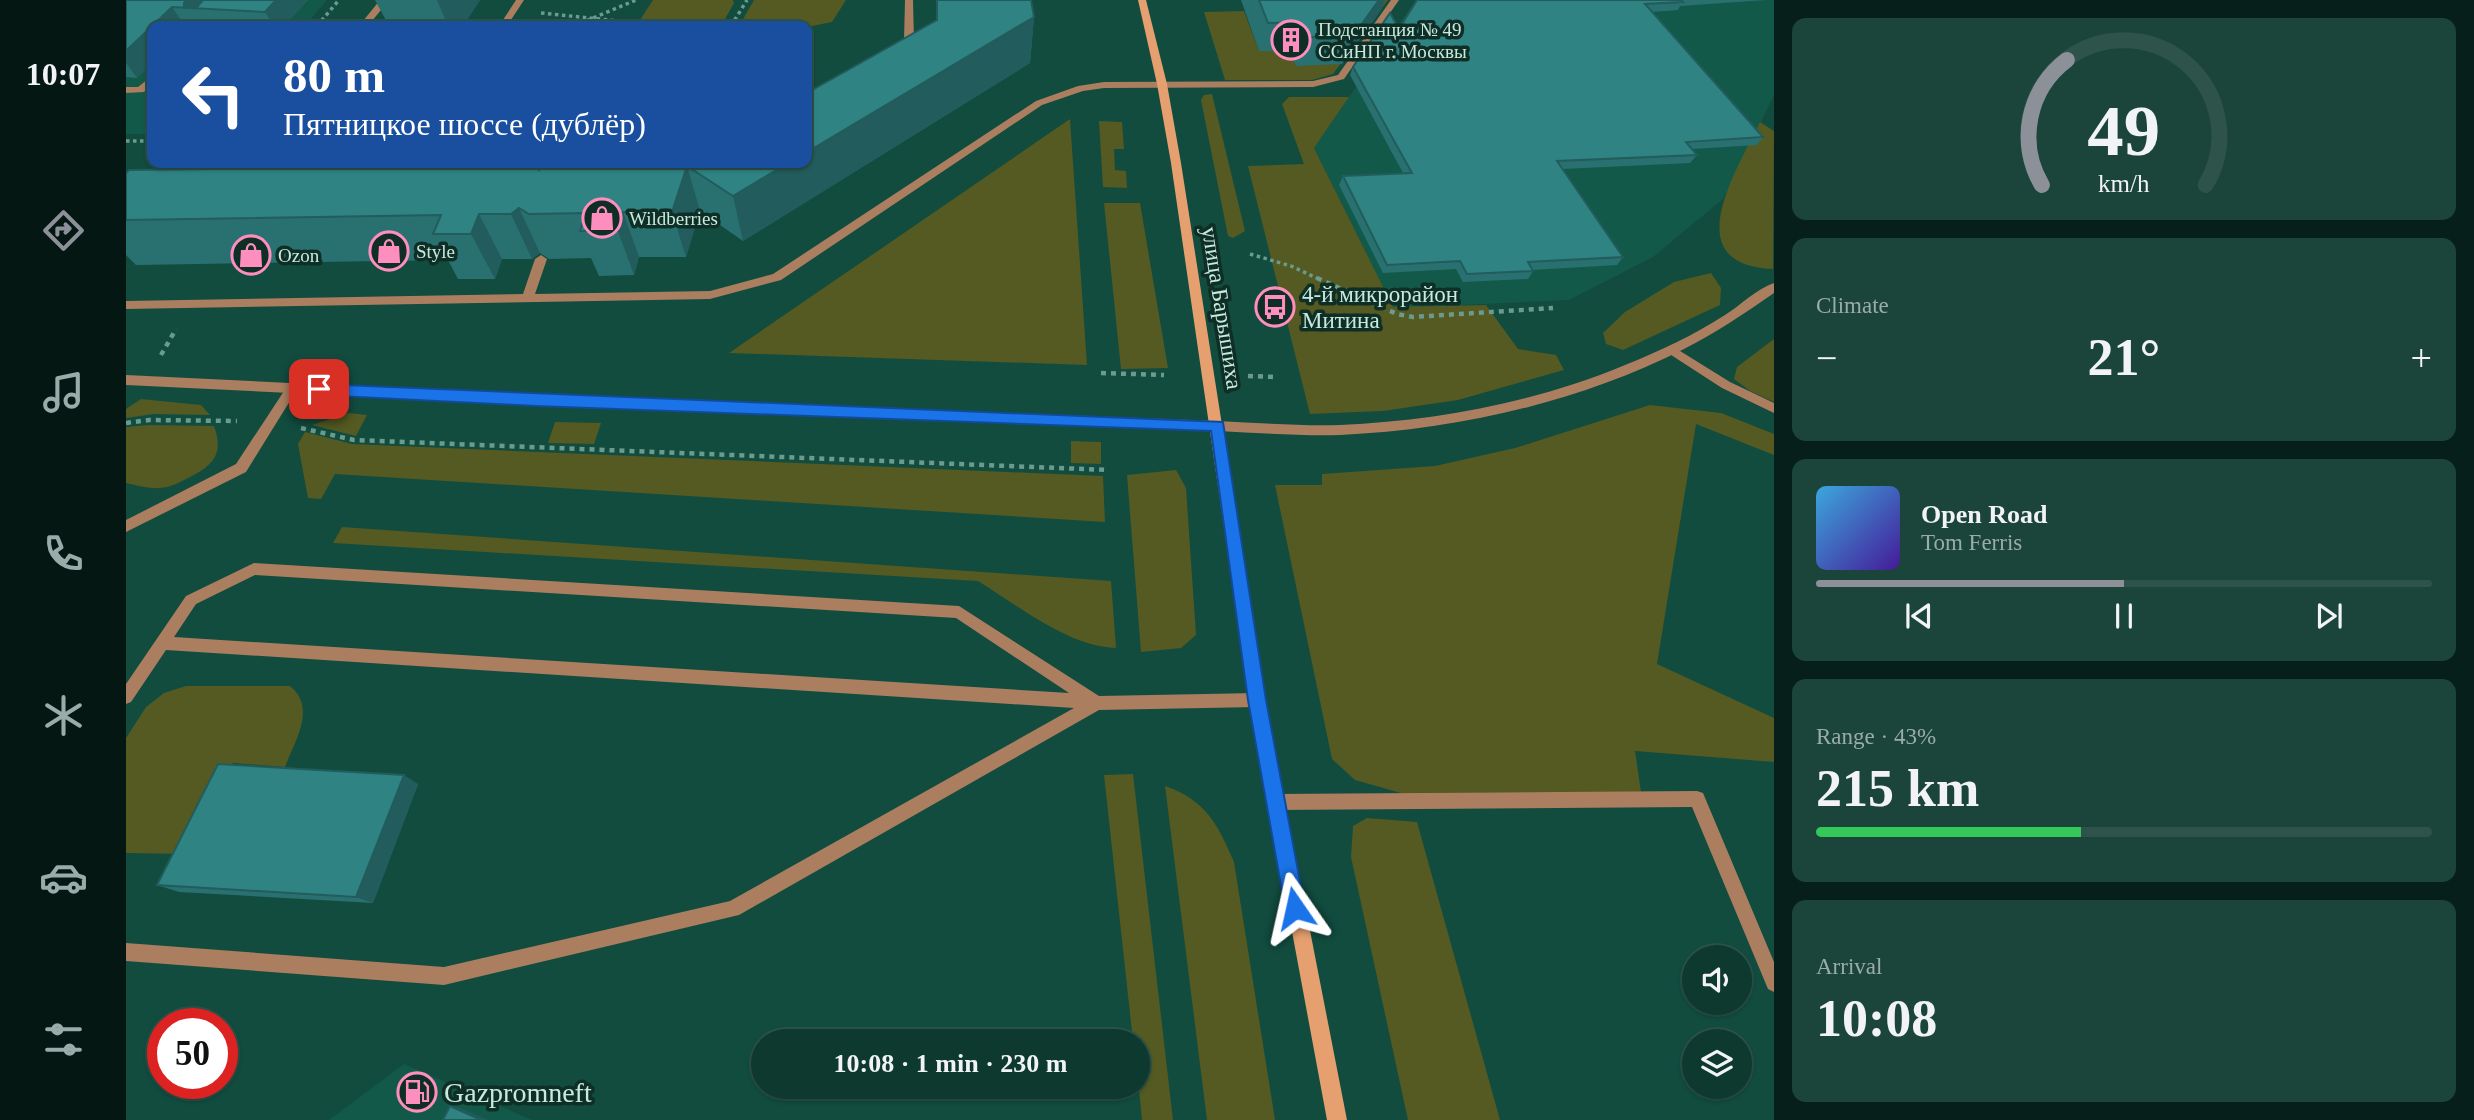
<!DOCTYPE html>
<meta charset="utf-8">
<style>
:root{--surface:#0d392f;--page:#1b443b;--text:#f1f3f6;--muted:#9aacaa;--line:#2d534b;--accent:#8c9099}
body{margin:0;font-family:"Times New Roman",serif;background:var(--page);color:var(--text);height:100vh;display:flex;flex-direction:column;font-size:26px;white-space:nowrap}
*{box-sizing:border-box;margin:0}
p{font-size:23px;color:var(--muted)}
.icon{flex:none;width:38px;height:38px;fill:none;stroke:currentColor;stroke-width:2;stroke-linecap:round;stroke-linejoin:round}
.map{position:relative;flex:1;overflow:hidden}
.sheet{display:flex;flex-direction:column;gap:18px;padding:18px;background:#071f1a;width:700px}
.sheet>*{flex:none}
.top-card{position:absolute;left:21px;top:21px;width:665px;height:147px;border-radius:14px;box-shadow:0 2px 5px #0004,0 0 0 2px var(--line);background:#1a4fa0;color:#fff;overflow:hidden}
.fabs{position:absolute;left:1556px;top:945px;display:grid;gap:14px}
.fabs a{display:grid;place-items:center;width:70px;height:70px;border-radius:50%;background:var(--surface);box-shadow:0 2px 5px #0004,0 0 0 2px var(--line);font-size:35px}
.speed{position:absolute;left:21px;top:1008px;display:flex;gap:14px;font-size:35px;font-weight:700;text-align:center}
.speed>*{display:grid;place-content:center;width:91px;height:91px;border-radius:50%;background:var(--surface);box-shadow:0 2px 5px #0004,0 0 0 2px var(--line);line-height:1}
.speed .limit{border:10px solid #d22;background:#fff;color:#111}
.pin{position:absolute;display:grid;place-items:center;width:60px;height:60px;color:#fff;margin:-30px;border-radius:14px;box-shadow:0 4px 10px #0006}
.me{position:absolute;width:77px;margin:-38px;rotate:349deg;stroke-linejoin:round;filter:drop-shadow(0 0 5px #0008)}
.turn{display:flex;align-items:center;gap:24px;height:147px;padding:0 21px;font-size:32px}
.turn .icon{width:91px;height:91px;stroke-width:2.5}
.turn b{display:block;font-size:49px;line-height:60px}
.big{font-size:52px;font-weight:700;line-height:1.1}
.sheet .widget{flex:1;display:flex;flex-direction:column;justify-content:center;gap:10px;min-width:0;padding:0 24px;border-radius:14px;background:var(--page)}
.sheet .dial{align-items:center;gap:0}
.dial svg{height:182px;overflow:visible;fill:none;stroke:var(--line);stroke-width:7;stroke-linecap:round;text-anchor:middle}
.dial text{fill:var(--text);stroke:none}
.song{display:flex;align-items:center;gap:21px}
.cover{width:84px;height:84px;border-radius:10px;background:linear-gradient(135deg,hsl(200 70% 55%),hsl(260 70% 35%))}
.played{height:7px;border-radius:4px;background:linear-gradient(90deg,var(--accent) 50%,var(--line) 50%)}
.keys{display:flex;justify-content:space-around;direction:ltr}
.heat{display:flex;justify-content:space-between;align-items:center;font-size:38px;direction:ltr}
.charge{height:10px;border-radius:5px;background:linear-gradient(90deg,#34c759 43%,var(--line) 0)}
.trip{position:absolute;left:625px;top:1029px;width:399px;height:70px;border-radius:35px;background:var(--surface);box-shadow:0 2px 5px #0004,0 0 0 2px var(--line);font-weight:700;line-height:70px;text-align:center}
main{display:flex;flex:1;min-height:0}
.tabs{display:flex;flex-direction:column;width:126px;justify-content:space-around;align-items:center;background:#051713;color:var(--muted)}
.tabs .icon{width:49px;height:49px}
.tabs .selected{color:var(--accent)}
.tabs b{font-size:32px;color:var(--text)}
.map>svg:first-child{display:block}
</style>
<main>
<nav class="tabs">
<b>10:07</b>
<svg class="icon selected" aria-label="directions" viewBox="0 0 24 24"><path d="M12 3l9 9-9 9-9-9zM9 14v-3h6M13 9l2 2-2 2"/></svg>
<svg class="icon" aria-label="music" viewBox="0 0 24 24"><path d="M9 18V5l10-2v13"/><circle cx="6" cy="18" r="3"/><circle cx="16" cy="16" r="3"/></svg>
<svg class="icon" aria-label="phone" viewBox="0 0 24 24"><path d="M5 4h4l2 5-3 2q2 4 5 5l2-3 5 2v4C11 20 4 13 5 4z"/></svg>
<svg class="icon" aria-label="climate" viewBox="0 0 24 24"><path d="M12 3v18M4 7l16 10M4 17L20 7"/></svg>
<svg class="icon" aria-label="car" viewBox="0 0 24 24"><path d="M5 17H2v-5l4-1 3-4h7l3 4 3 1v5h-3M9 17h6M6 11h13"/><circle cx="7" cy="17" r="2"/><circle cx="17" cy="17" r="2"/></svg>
<svg class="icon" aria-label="filters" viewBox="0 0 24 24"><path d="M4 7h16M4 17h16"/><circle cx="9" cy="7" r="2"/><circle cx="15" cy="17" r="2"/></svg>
</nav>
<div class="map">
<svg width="1648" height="1120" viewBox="0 0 1648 1120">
<rect width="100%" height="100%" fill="#114c3f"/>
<g fill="#13594a">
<path d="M0,0H201L179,26H26V134H0Z"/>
<path d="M1290,0H1648V95L1597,199L1527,257L1443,300L1267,308L1188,148Z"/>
<path d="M278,1064L406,1120H203Z"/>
</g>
<g fill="#545a21">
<path d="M527,0H607L608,3L595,26H510Z"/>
<path d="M628,0H720L706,22L681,27L613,26Z"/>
<path d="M1224,0H1262L1207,74L1186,80H1099L1078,12L1118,11L1133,51H1164Z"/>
<path d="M1086,94L1119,231L1107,238L1102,236L1075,100L1078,95Z"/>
<path d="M1163,97H1223L1188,148L1267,307L1360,305L1392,349L1430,355L1438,370L1332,400L1257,411L1184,414L1122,166L1178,164L1156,104Z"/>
<path d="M944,119L961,365L603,353Z"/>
<path d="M973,121L996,122L998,149H988L989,170L1000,171L1001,188L977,187Z"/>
<path d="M1634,122L1648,131L1647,269C1549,265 1611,170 1634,122Z"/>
<path d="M978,203H1014L1042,368L995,369Z"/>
<path d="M1585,273L1595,288L1594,305L1497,350L1480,344L1477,333L1499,312L1548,282Z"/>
<path d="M1648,339V402L1624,391L1608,379L1611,367Z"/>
<path d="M15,399L75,405L84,415L28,414L0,418V409Z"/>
<path d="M1524,405L1595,413L1648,434V455L1570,424L1531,664L1648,718V762L1509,751L1515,792L1275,793L1229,780L1206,759L1149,485H1196V474L1309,466L1389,448Z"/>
<path d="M223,413L241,415L230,436L186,425Z"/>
<path d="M429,422L475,423L468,444L422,443Z"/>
<path d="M22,425L88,426C98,453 88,465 64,477C54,482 44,488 33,488C22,489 10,485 0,483V427Z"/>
<path d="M179,432L226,444L977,476L979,522L209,474L195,499L182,498L172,444Z"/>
<path d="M945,441L975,442V464L945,463Z"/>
<path d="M1050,470L1060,488L1070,635L1055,648L1015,652L1001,475Z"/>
<path d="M216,527L985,581L990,648C943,647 891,605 852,581L207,543Z"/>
<path d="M60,686H164C191,708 169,740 159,767L107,763L61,854L0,853V738L20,707L38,693Z"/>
<path d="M1007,774L1047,1120H1016L1012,1079V1041H1007L978,775Z"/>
<path d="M1039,786C1080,800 1092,825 1108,862L1149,1120H1081Z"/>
<path d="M1241,818L1291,822L1374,1120H1282L1225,857L1227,826Z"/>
</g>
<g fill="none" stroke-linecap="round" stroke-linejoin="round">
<g stroke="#6b9a8e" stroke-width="3.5" stroke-dasharray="3.5 3.5" stroke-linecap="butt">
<path d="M415,13L512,23"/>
<path d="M191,26L213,0"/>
<path d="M448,26L510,0"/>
<path d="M605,26L621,0"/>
<path d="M0,141H26"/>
<path d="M71,171L78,163"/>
<path d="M1124,254L1165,266L1195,280"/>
</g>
<g stroke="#6b9a8e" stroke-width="4.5" stroke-dasharray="5 5" stroke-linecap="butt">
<path d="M1191,278L1271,314L1287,317L1427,308"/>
<path d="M35,355L50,329"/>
<path d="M975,373L1038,375"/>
<path d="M1122,376L1150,377"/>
<path d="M0,423L23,420L111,421"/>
<path d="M175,428L228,440L983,470"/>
</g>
<g fill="#ab7e60" fill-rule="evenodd">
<path d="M254,0H263L242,26H233Z"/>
<path d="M390,0H398L381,26H373Z"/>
<path d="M779,0H787L788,42L773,50L768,47L778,41Z"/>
<path d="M1265,0H1273L1218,79L1187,87L978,88L957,91L916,105L655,280L584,299L0,309V301L397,294L409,259L415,255L421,259L409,294L584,291L647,274L910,101L952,86L978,82L1187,81L1212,75Z"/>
<path d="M26,76V84L18,92L0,93V87H12Z"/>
<path d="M1546,346L1604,382L1648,403V413L1596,388L1542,353L1540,350Z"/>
<path d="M166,383L172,388L120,472L0,532V520L110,464L162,385Z"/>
<path d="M128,563L833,606L973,696L1131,693L1136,695L1139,700L1136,705L1131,707L973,710L613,915L318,985L0,961V943L318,967L604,901L948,708L40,650L5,702L0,704V684L60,596ZM129,575L830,618L943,693L48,637L70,604Z"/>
<path d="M1571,791L1577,793L1648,962V992L1642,989L1566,807L1149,810L1143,808L1141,802L1143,796L1149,794Z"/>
</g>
<path fill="#ab7e60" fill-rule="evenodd" d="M0,375L410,395L1092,421L1098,426L1092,431L410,405L0,385Z"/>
<path fill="#ab7e60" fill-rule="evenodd" d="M1648,283V293C1619,313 1590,333 1558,349C1453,402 1331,430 1214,435C1174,436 1133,433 1092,431L1086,426L1092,421C1133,423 1174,426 1214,425C1310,421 1411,402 1499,365C1534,351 1568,335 1599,315C1615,305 1630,289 1648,283Z"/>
<path fill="#e69f6e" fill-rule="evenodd" d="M1012,0H1020L1041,84L1055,163L1139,700L1221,1120H1201L1123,700L1045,163L1031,84Z"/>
</g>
<g fill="#297171">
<path d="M0,0H182L158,26H26L11,78L0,77Z"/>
<path d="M249,0H354L337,26H263Z"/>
<path d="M810,0H905L908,17L904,63L617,241L574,211L560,257H513L508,275L473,276L465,258L423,259L414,253L406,259H376L369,279H332L322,260L10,265L0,255V173L413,170L557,163L811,20Z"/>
<path d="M1115,0H1259L1255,10L1216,64L1170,66L1164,51H1133Z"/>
<path d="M1291,0H1640L1554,6L1552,10L1525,12L1637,137L1631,145L1566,149L1571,155L1564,163L1436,169L1497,257L1491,265L1406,270L1407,271L1402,279L1337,282L1330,269L1257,273L1213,185L1217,176L1277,173L1224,75L1227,67L1273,29Z"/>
<path d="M292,784L247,903L53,892L31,885Z"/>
</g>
<g fill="#225c5c">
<path d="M61,0H96L87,9L58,7V3Z"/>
<path d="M150,0H182L158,26H148L139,12Z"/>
<path d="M311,0H354L337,26H322Z"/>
<path d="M1253,0H1259L1255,10L1216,64L1227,36Z"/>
<path d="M46,7L59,26H26V63L11,78L0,63V51Z"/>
<path d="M908,17L904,63L617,241L607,196L662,163H681V152Z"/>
<path d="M561,166L574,211L560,257L546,212Z"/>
<path d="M393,208L414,253L406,259L385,214Z"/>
<path d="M497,212L513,257L508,275L492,231Z"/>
<path d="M353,214L376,259L369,279L345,234Z"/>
<path d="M278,775L292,784L247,903L230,897Z"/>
<path d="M324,1106L332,1107L362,1120H355Z"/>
</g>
<g fill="#308383" stroke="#225c5c" stroke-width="2">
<path d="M0,0H61L58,3V7H71L77,0H150L139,12L46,7L0,51Z"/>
<path d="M811,0H905L908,17L681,152V93L811,20Z"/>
<path d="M1133,0H1253L1227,36L1179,37L1173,22L1142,23Z"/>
<path d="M1291,0H1555L1557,2L1519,4L1637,137L1560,142L1571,155L1431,161L1497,257L1402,262L1407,271L1341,274L1334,261L1261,265L1217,176L1286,173L1227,67L1264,13L1273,29Z"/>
<path d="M557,163H662L607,196L561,166L546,212H497L492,231H454L460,213L403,214L393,208L385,214H353L345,234H307L315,215L0,220V173L3,170L404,165L413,170L420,164Z"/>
<path d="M92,764L278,775L230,897L31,885Z"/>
<path d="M324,1106L355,1120H317Z"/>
</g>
<path fill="#1a73e8" stroke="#114b97" stroke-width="2" d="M193,384L1097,422L1140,700L1179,908L1176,915L1169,918L1162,915L1159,908L1122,700L1085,431L410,406L193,395L186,389Z"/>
<defs>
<g id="building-ring" transform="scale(2.0125)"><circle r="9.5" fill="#0f2e26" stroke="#fe8ebd" stroke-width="1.5"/><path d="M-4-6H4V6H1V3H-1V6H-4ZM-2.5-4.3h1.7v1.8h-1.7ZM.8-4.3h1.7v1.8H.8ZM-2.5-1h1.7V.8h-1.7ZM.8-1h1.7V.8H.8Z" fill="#fe8ebd"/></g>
<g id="shop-ring" transform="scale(2.0125)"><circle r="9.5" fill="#0f2e26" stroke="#fe8ebd" stroke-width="1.5"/><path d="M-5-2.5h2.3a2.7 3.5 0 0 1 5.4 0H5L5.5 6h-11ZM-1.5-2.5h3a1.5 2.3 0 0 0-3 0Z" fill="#fe8ebd"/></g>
<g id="bus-ring" transform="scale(2.0125)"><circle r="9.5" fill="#0f2e26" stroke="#fe8ebd" stroke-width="1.5"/><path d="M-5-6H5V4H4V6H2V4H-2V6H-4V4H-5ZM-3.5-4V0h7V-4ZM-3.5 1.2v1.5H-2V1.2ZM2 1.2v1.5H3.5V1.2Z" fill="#fe8ebd"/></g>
<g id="fuel-ring" transform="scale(2.0125)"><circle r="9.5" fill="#0f2e26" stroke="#fe8ebd" stroke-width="1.5"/><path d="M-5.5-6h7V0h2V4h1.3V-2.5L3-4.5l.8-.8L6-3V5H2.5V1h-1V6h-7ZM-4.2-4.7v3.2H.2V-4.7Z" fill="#fe8ebd"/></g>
</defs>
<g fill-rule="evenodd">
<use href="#building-ring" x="1165" y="40"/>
<use href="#shop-ring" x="476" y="218"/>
<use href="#shop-ring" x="263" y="251"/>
<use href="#shop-ring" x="125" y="255"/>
<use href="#bus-ring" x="1149" y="307"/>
<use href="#fuel-ring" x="291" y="1092"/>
</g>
<g text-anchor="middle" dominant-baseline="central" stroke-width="7" stroke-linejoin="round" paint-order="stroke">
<g font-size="19" fill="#c7eadf" stroke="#0f2e26" text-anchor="start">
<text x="1192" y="29">Подстанция № 49<tspan x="1192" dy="22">ССиНП г. Москвы</tspan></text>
<text x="503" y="218">Wildberries</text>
<text x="290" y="251">Style</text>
<text x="152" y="255">Ozon</text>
</g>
<g font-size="23" fill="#c7eadf" stroke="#0f2e26" text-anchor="start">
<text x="1176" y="294">4-й микрорайон<tspan x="1176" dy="26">Митина</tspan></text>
</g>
<g font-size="23" fill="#c7eadf" stroke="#0f2e26">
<text transform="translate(1096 308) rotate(81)">улица Барышиха</text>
</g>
<g font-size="28" fill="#c7eadf" stroke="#0f2e26" text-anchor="start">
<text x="318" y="1092">Gazpromneft</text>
</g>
</g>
</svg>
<div class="fabs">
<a><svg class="icon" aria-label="sound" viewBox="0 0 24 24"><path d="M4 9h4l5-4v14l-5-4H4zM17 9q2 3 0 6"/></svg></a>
<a><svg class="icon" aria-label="layers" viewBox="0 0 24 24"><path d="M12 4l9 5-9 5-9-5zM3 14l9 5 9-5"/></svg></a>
</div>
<div class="speed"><div class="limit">50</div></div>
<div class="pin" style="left:193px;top:389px;background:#d93025"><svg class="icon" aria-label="arrive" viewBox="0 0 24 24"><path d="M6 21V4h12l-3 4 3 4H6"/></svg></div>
<svg class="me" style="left:1169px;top:908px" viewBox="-20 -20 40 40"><path d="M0-17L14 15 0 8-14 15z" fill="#1a73e8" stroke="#fff" stroke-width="4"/></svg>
<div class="trip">10:08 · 1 min · 230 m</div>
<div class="top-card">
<div class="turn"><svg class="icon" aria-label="left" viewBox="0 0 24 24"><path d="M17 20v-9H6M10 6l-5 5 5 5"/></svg><div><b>80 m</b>Пятницкое шоссе (дублёр)</div></div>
</div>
</div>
<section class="sheet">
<div class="widget dial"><svg viewBox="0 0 100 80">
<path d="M14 69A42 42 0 1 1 86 69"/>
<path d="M14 69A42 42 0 0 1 25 14" stroke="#8c9099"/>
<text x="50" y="56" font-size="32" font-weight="700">49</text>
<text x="50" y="72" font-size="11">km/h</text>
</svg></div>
<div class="widget"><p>Climate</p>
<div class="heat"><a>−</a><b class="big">21°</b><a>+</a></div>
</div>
<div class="widget">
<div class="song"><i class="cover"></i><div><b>Open Road</b><p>Tom Ferris</p></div></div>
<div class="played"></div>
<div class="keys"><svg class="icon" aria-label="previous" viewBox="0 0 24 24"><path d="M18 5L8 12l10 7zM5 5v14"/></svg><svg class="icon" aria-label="pause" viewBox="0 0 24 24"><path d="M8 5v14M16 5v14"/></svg><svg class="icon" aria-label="next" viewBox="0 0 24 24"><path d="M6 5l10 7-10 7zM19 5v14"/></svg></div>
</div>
<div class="widget"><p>Range · 43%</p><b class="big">215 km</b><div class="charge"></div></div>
<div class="widget"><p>Arrival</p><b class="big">10:08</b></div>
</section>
</main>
